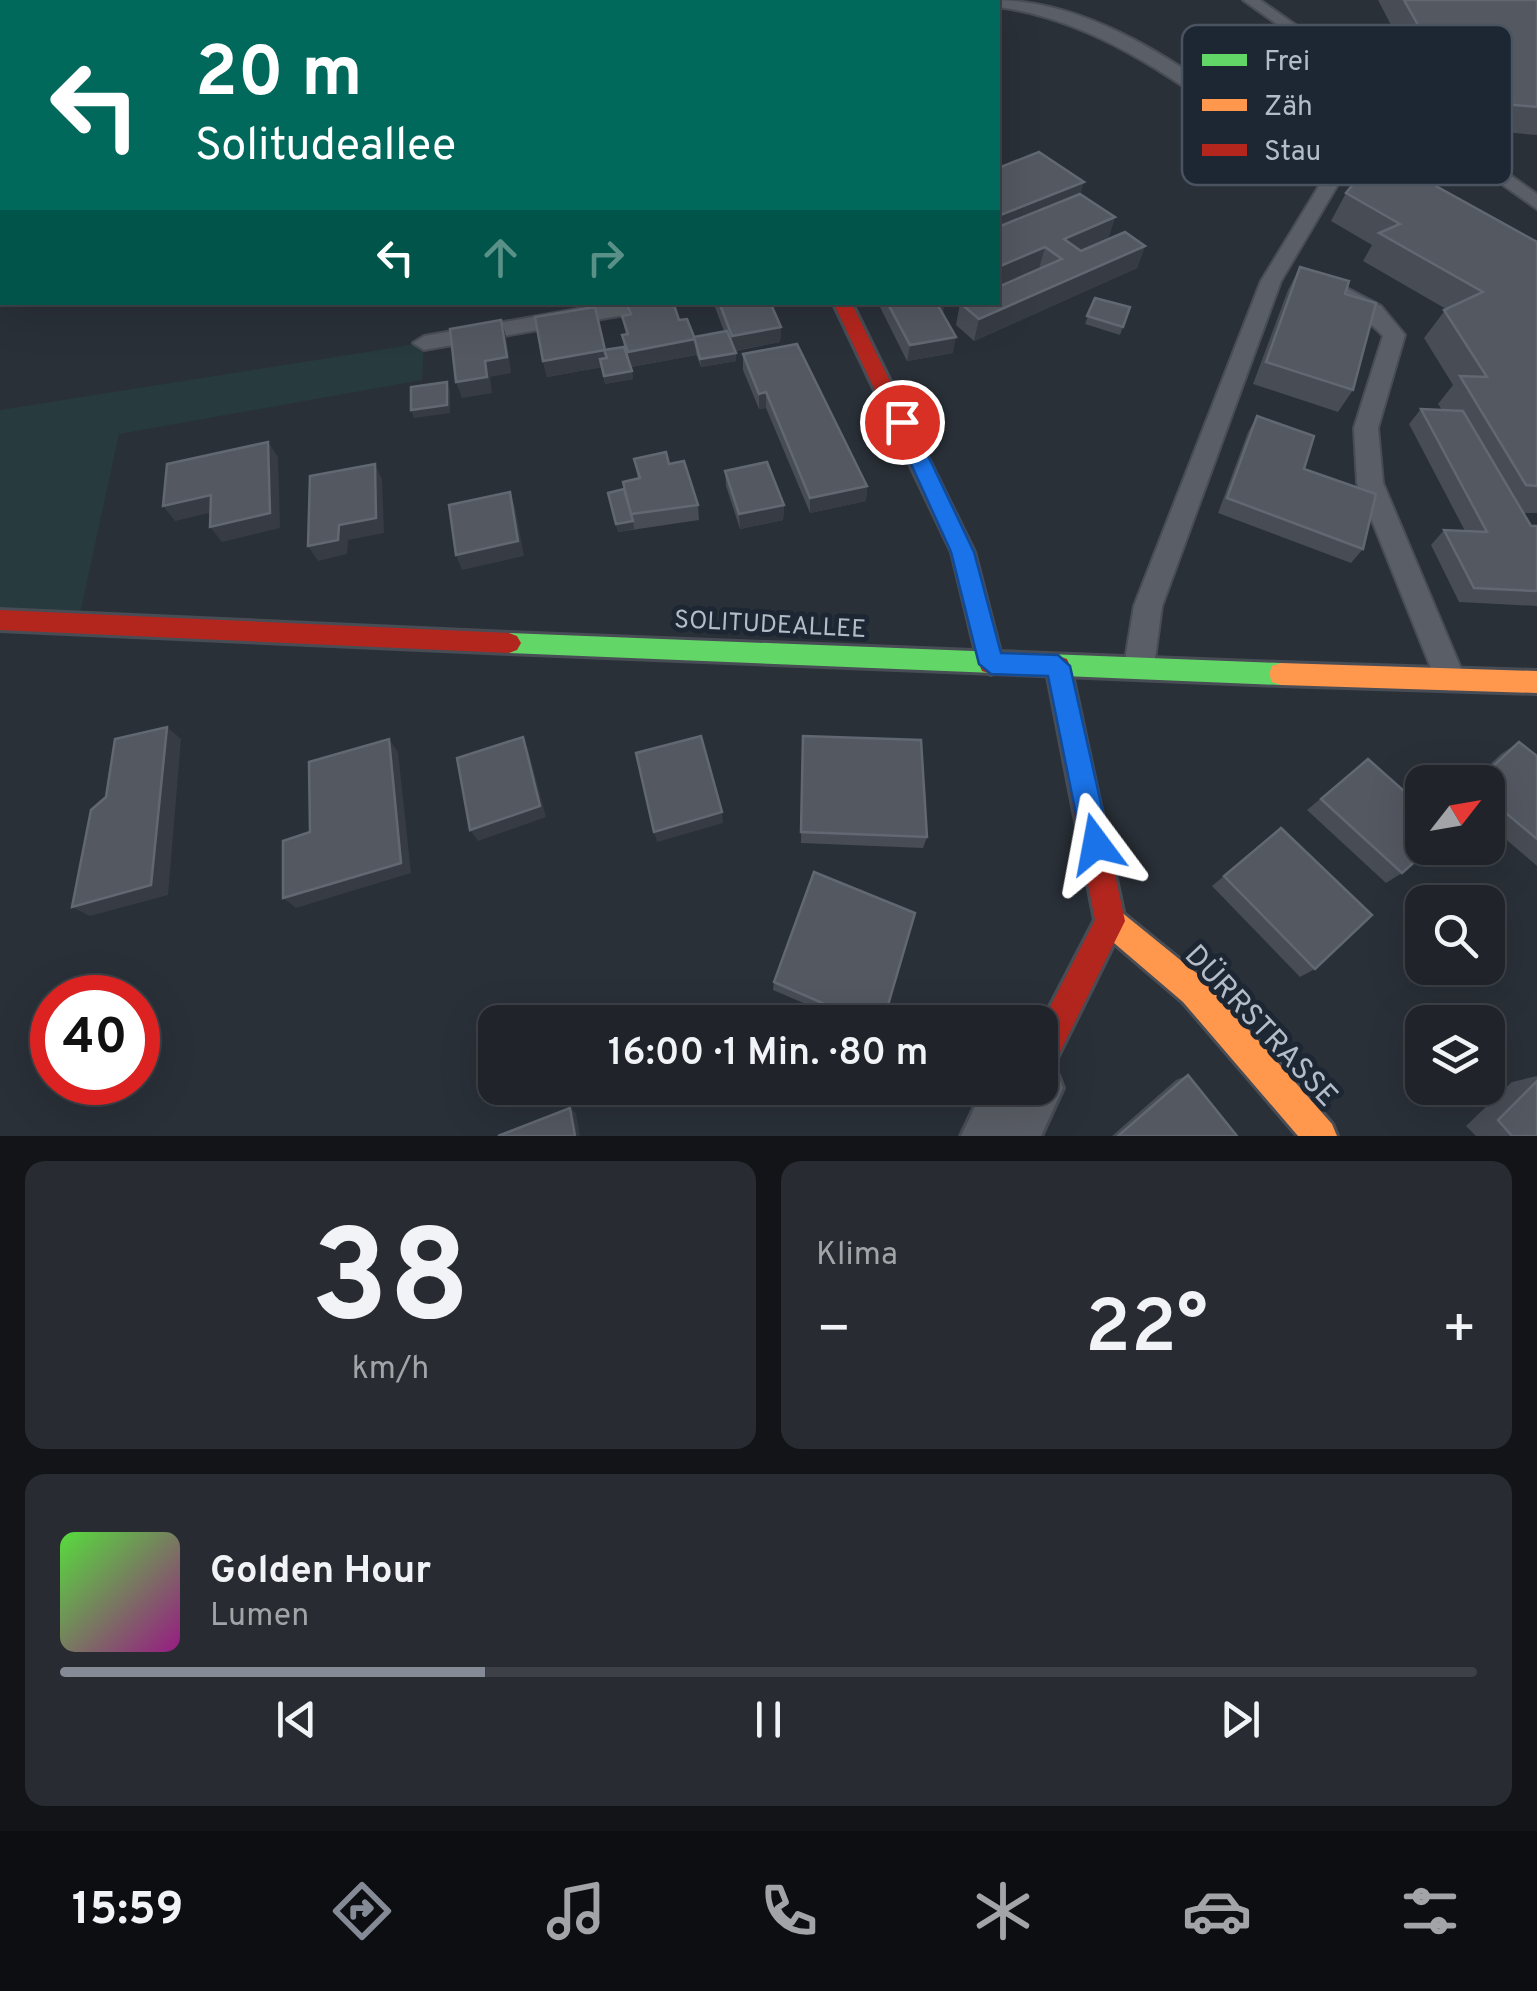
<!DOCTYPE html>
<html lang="de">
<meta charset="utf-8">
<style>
:root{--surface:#20242a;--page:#282c32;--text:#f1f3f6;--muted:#a2a4a8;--line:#3d4147;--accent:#848b96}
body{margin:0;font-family:Overpass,sans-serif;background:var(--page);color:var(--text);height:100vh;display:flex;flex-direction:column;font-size:38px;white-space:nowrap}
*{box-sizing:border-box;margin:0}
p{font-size:32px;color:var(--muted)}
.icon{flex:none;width:55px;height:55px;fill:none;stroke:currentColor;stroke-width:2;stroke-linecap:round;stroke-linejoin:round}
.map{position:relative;height:1136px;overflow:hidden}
.details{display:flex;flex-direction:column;gap:25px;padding:25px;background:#121417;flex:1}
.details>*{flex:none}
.hud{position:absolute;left:0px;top:0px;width:1000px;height:305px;box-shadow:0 10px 40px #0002,0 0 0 2px var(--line);background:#00695c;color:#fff;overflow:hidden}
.needle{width:65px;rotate:59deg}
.fabs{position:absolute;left:1405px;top:765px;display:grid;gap:20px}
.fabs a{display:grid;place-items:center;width:100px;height:100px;border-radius:20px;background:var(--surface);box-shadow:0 10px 40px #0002,0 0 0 2px var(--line);font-size:50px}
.speed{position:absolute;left:30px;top:975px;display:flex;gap:20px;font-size:50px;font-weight:700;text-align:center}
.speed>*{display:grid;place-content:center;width:130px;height:130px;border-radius:50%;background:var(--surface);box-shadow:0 10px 40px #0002,0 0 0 2px var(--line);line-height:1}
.speed .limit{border:15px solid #d22;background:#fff;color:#111}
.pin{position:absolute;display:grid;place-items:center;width:85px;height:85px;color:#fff;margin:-42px;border:5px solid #fff;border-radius:50%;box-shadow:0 2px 10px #0007}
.me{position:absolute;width:110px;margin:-55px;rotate:347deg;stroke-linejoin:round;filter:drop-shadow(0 0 8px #0008)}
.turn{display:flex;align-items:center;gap:35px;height:210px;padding:0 30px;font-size:45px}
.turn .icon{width:130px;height:130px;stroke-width:2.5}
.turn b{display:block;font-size:70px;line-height:85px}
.lanes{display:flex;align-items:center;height:95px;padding:0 30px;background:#0003;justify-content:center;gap:50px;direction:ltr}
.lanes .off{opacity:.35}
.big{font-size:75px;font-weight:600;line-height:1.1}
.details .widget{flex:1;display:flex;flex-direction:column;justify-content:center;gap:15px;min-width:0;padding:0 35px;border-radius:20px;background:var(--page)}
.details .dial{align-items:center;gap:0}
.dial b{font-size:130px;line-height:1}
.song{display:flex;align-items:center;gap:30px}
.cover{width:120px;height:120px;border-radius:15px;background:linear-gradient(135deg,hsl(110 70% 55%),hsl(310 70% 35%))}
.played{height:10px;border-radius:5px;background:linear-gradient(90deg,var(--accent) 30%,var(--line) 30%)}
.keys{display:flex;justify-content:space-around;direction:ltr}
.heat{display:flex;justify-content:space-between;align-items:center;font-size:55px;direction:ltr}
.details .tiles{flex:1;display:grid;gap:25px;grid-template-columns:1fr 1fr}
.widget:last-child{grid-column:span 2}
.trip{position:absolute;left:478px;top:1005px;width:580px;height:100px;border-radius:20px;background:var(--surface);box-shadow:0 10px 40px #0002,0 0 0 2px var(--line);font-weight:600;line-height:100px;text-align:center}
.tabs{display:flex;height:160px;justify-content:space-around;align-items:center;background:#0d0e11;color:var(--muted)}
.tabs .icon{width:70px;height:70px}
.tabs .current{color:var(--accent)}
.tabs b{font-size:45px;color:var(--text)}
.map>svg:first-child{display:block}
</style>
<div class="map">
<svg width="1537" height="1136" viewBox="0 0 1537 1136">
<rect width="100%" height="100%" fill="#2a3038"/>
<path fill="#273a3e" d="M424,343L422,380L119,434L78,623L0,620V410Z"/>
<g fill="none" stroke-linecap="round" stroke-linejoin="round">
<g stroke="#484c55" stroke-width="4">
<g id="lane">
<path d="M950,0H987L988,2H949Z"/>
<path d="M993,0C1119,0 1228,104 1327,170L1337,186L1281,281L1162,606L1154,666L1150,675L1139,679L1128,675L1124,666L1134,606L1261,281L1319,186C1306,166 1277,153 1258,139C1177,81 1098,21 998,7Z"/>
<path d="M1243,0H1260L1537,194V209Z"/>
<path d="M1345,287L1381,306L1405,335L1378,428L1383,483L1465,678L1461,687L1450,691L1439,687L1435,678L1357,483L1354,428L1383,336C1368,319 1349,310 1334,294Z"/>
<path d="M617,302H669L659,309L424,350L413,343L424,336Z"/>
</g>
</g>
<g stroke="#484c55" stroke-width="6">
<g id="street">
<path d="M615,0H644L645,2H617Z"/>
<path d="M1040,1057L1052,1061L1063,1088L1041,1136H961L984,1088H1040Z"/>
</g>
</g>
<g stroke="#484c55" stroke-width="6">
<path id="fast" d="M509,633L1281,663L1290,666L1293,674L1290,682L1281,685L509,653L501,650L497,643L501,636Z"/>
</g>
<g stroke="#484c55" stroke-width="6">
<g id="slow">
<path d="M1281,663L1537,671V693L1281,685L1272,682L1269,674L1272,666Z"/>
<path d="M1110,906L1120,911L1205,980L1332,1124L1337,1136H1298L1183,1002L1100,931L1095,921L1100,911Z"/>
</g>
</g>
<g stroke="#484c55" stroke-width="6">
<g id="jam">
<path d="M833,302H851L974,552L1003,664L1000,671L991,674L982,671L979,664L952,552Z"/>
<path d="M0,610L509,633L517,636L521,643L517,650L509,653L0,630Z"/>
<path d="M1058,656L1067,659L1070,666L1125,921L1051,1070L1040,1075V1026L1095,920L1046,666L1049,659Z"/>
</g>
</g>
<g stroke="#5c6268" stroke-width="4" stroke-dasharray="5 5" stroke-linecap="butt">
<path d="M347,2L371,0"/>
<path d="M868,2L899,0"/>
</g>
<use href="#lane" fill="#5a5e66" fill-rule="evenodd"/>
<use href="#street" fill="#5a5e66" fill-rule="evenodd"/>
<use href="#fast" fill="#63d668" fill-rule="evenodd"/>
<use href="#slow" fill="#ff974d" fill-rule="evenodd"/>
<use href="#jam" fill="#b3261e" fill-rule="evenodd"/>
</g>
<g fill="#474c55">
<path d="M1378,0H1537V135L1444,127Z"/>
<path d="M1346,193L1537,242V513H1523L1531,526H1537V606L1459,602L1431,545L1444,530L1465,531L1409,424L1421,409L1442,410L1438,404L1453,385L1424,338L1446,309L1363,261L1372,245L1331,221Z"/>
<path d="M1080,194L1115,217L1108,239L1145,246L1137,268L974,341L956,325L960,303L998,287Z"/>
<path d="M1300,267L1353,390L1338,412L1253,384L1288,290Z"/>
<path d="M1095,298L1130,307L1120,335L1085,324Z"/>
<path d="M713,302H770L781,327L780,342L735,351L736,361L701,367L696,354V355L631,367L633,379L605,384L602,367L547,377L543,361L624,347L622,335H626L622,316L629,315L627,305L679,320L694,337L724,331Z"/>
<path d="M880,302H945L942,314L953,353L907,361L880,307Z"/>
<path d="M743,354L867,486L866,501L810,513L766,408L759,409L743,370Z"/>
<path d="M1257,416L1304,469L1363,549L1351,563L1218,513L1248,432Z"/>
<path d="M634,459L669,464L698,505L699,520L618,532L608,493L624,489L638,479Z"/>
<path d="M725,471L784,505L783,520L740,529L726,486Z"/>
<path d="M1519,742L1537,756V866L1488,824V782H1471L1501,754Z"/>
<path d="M802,749L927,837L923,848L801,843Z"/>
<path d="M1368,759L1402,873L1386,883L1307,810Z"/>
<path d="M1281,828L1315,969L1300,977L1212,886Z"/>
<path d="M774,982L883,1022H848L773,990Z"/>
<path d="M1188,1075L1237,1136H1112L1176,1080Z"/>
<path d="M1537,1076V1136H1476L1466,1126L1512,1082Z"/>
</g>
<g fill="#373c44">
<path d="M1084,182L1078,203L998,236V216Z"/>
<path d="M1115,217L1108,239L1062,259L1064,239Z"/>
<path d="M1145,246L1137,268L974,341L979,319Z"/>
<path d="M1045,247L1039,269L998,287V267Z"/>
<path d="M934,302H945L943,314Z"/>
<path d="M501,320L506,336L511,373L490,377L492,393L462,398L456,382L485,361Z"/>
<path d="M781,327L780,342L732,351V336Z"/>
<path d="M956,337L953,353L907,361L910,345Z"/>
<path d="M695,339L696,355L630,367L628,352Z"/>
<path d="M605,350L608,366L547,377L543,361Z"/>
<path d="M736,353V361L701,367L700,359Z"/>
<path d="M632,371L633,379L605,384L604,376Z"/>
<path d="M447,382L450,390V413L414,418L411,410Z"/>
<path d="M766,392V408L759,409V394Z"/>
<path d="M268,442L278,457L280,528L222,542L210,527Z"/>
<path d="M375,464L382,479L384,533L348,540L347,554L318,561L308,546Z"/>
<path d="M867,486L866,501L810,513V498Z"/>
<path d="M510,492L515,507L524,556L462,570L456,555Z"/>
<path d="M211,495L222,510L175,521L163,506Z"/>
<path d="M784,505L783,520L740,529L739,514Z"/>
<path d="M633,521L634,529L618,532L616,524Z"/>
<path d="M167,727L181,739L168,895L90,916L72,907Z"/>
<path d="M523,737L528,749L546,817L478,841L470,830Z"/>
<path d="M389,739L398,752L411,873L296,908L283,898Z"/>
<path d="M722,812L723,823L657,842L654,832Z"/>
<path d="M570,1108L576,1113L580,1136H575Z"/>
</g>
<g fill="#535861" stroke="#626872" stroke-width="2.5">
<path d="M1404,0H1537V107L1460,100Z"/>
<path d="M1039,152L1084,182L998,216V168Z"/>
<path d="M1378,154L1537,242V486L1526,485L1460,376L1487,377L1444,310L1483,292L1379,233L1400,224L1346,193Z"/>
<path d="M1080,194L1115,217L1064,239L1081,251L1125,232L1145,246L979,319L960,303L998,302V287L1062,259L1045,247L998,267V227Z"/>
<path d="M1300,267L1349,281L1345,294L1376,303L1353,390L1266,362Z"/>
<path d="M1095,298L1130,307L1123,327L1087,316Z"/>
<path d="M644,302H673L679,320L687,319L695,339L628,352L622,335L628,334L622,316L631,314L627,305Z"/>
<path d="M719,302H770L781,327L732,336Z"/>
<path d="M887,302H936L956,337L910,345Z"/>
<path d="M595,307L605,350L543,361L535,317Z"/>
<path d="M501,320L507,357L485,361L487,377L456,382L450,329Z"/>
<path d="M727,331L736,353L700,359L694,337Z"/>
<path d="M797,344L867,486L810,498L766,392L759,394L743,354Z"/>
<path d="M624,347L632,371L604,376L600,359L607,358L604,350Z"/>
<path d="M447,382V405L411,410V387Z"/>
<path d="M1421,409L1463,411L1531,526H1537V591L1474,588L1444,530L1487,532Z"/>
<path d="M1257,416L1314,436L1304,469L1376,494L1363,549L1227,498Z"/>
<path d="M268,442L270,513L210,527L211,495L163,506L167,464Z"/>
<path d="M666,452L669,464L684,461L698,505L631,514L623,482L640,478L634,459Z"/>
<path d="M767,462L784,505L739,514L725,471Z"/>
<path d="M375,464L376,518L339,525L338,540L308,546L310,476Z"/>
<path d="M624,489L633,521L616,524L608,493Z"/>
<path d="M510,492L518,541L456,555L449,505Z"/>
<path d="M167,727L151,885L72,907L91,810L106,797L115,739Z"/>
<path d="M701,736L722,812L654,832L636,753Z"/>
<path d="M803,736L921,740L927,837L801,832Z"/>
<path d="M523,737L540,806L470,830L457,758Z"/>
<path d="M389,739L401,863L283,898V841L310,832L309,762Z"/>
<path d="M1519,742L1537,756V839L1488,798V782H1476Z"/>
<path d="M1368,759L1422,807V848H1430L1402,873L1321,799Z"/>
<path d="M1281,828L1372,915L1315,969L1224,876Z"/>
<path d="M814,872L915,913L883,1022H866L774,982Z"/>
<path d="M1188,1075L1237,1136H1118Z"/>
<path d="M1537,1081V1136H1512L1498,1120Z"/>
<path d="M570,1108L575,1136H498Z"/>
</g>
<path fill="#1a73e8" stroke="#114b97" stroke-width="2.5" d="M902,415L912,422L974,552L1001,653L1058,655L1070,666L1110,844L1106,854L1096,858L1086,854L1082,844L1048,676L991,674L979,664L951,552L892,422Z"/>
<g text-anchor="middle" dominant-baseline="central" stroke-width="10" stroke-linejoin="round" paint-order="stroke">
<g font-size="25" fill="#b4bcc9" stroke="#1d2633">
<text transform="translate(770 626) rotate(3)">SOLITUDEALLEE</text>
</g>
<g font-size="30" fill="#b4bcc9" stroke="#1d2633">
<text transform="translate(1260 1027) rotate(47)">DÜRRSTRASSE</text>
</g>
</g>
<rect x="1182" y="25" width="330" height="160" rx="15" fill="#1d2633" stroke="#4a5360" stroke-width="2.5"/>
<rect x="1202" y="54" width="45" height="12" fill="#63d668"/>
<rect x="1202" y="99" width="45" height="12" fill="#ff974d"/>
<rect x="1202" y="144" width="45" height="12" fill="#b3261e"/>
<g font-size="28" fill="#b4bcc9">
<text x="1264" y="70">Frei</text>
<text x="1264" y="115">Zäh</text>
<text x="1264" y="160">Stau</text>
</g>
</svg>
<div class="fabs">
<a><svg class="needle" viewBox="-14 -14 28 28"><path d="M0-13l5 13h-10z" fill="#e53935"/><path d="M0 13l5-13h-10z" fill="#a2a4a8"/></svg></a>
<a><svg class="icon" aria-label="search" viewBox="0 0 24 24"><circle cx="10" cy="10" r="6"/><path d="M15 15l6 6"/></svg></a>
<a><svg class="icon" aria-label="layers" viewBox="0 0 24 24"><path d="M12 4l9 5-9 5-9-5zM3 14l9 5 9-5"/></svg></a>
</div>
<div class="speed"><div class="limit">40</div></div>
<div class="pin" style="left:902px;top:422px;background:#d93025"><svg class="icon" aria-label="arrive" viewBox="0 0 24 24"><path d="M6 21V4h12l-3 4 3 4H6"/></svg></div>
<svg class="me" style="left:1096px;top:844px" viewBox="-20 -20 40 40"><path d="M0-17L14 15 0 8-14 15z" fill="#1a73e8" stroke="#fff" stroke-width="4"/></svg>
<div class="trip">16:00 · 1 Min. · 80 m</div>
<div class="hud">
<div class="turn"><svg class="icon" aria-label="left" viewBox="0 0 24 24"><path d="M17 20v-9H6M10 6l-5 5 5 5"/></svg><div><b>20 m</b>Solitudeallee</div></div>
<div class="lanes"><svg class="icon" aria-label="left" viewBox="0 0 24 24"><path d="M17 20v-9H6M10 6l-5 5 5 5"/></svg><svg class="icon off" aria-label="ahead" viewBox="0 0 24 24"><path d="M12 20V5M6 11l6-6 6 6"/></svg><svg class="icon off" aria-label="right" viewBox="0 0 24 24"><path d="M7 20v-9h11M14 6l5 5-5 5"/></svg></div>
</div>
</div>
<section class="details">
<div class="tiles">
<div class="widget dial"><b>38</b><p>km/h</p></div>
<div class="widget"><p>Klima</p>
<div class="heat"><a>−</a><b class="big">22°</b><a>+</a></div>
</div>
<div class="widget">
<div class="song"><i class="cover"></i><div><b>Golden Hour</b><p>Lumen</p></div></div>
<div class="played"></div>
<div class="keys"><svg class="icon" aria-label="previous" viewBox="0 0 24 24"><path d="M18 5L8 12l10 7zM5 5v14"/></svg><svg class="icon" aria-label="pause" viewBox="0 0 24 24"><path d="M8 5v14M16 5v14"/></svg><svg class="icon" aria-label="next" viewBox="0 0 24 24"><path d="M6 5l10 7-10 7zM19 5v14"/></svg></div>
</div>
</div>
</section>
<nav class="tabs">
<b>15:59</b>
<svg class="icon current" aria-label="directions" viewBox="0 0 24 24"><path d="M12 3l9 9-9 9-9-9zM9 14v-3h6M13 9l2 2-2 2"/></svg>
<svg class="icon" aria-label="music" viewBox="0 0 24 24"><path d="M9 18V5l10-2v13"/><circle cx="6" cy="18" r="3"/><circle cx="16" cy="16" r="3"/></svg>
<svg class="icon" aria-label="phone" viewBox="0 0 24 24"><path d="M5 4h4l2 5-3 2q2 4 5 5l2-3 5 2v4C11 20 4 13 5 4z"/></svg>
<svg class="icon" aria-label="climate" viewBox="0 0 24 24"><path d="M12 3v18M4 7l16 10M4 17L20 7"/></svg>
<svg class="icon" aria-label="car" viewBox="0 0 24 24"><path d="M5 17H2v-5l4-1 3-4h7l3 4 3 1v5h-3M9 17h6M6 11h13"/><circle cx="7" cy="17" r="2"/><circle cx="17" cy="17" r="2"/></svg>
<svg class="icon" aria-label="filters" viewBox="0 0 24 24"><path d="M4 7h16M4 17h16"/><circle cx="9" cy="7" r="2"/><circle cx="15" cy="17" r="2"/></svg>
</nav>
